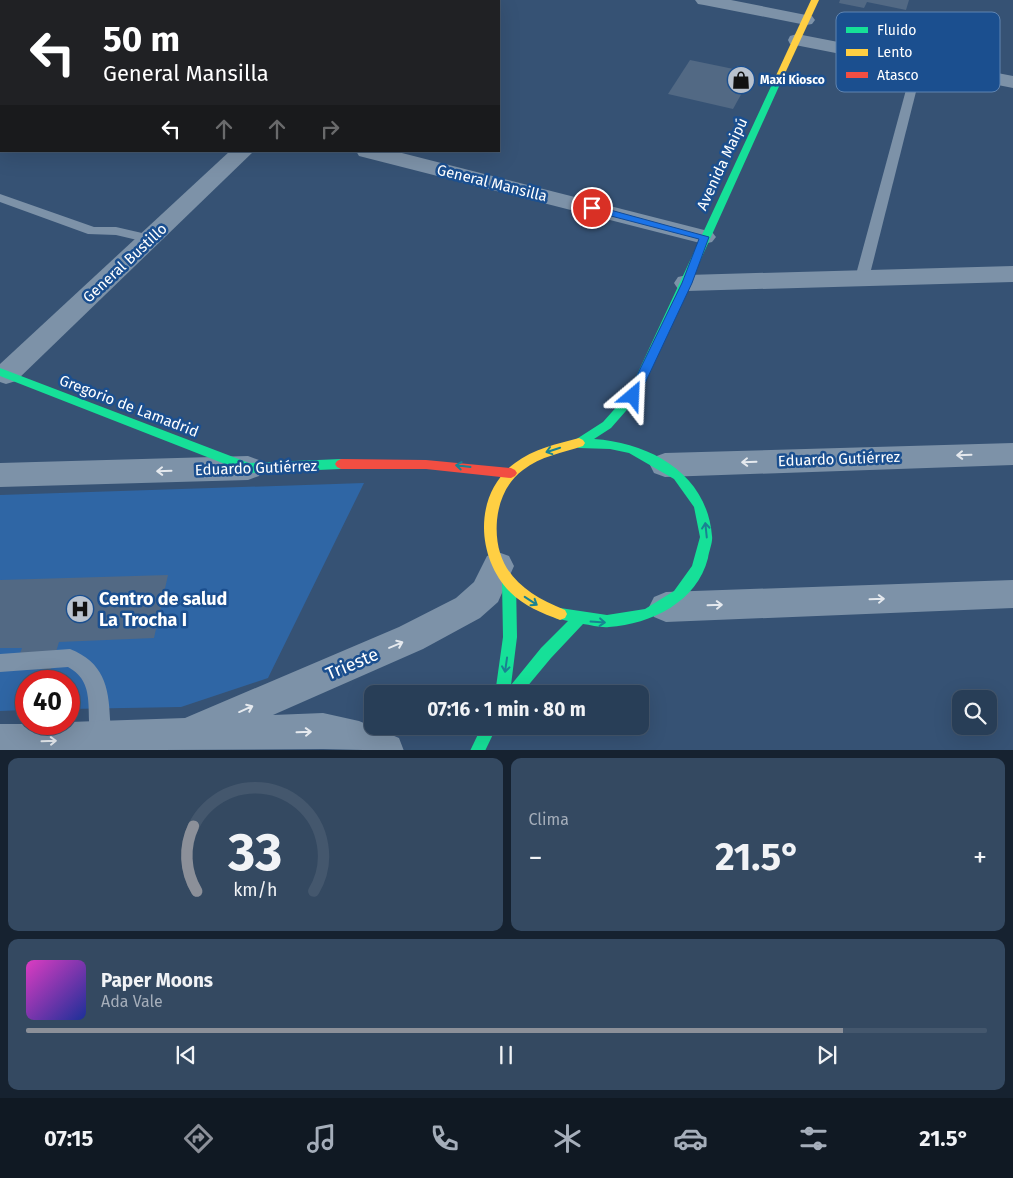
<!DOCTYPE html>
<html lang="es">
<meta charset="utf-8">
<style>
:root{--surface:#283e57;--page:#344961;--text:#f1f3f6;--muted:#a5aeba;--line:#44576d;--accent:#8c9099}
body{margin:0;font-family:"Fira Sans",sans-serif;background:var(--page);color:var(--text);height:100vh;display:flex;flex-direction:column;font-size:19px;white-space:nowrap}
*{box-sizing:border-box;margin:0}
p{font-size:16px;color:var(--muted)}
.icon{flex:none;width:28px;height:28px;fill:none;stroke:currentColor;stroke-width:2;stroke-linecap:round;stroke-linejoin:round}
.map{position:relative;height:750px;overflow:hidden}
.details{display:flex;flex-direction:column;gap:8px;padding:8px;background:#162230;flex:1}
.details>*{flex:none}
.guide{position:absolute;left:0px;top:0px;width:500px;height:152px;box-shadow:0 5px 20px #0002,0 0 0 1px var(--line);background:#202124;color:#fff;overflow:hidden}
.tools{position:absolute;left:952px;top:690px;display:grid;gap:10px}
.tools a{display:grid;place-items:center;width:45px;height:45px;border-radius:10px;background:var(--surface);box-shadow:0 5px 20px #0002,0 0 0 1px var(--line);font-size:25px}
.speed{position:absolute;left:15px;top:670px;display:flex;gap:10px;font-size:25px;font-weight:700;text-align:center}
.speed>*{display:grid;place-content:center;width:65px;height:65px;border-radius:50%;background:var(--surface);box-shadow:0 5px 20px #0002,0 0 0 1px var(--line);line-height:1}
.speed .limit{border:8px solid #d22;background:#fff;color:#111}
.pin{position:absolute;display:grid;place-items:center;width:42px;height:42px;color:#fff;margin:-21px;border:2px solid #fff;border-radius:50%;box-shadow:0 1px 5px #0007}
.me{position:absolute;width:55px;margin:-28px;rotate:26deg;stroke-linejoin:round;filter:drop-shadow(0 0 4px #0008)}
.turn{display:flex;align-items:center;gap:18px;height:105px;padding:0 20px;font-size:22px}
.turn .icon{width:65px;height:65px;stroke-width:2.5}
.turn b{display:block;font-size:35px;line-height:42px}
.lanes{display:flex;align-items:center;height:48px;padding:0 20px;background:#0003;justify-content:center;gap:25px;direction:ltr}
.lanes .off{opacity:.35}
.big{font-size:38px;font-weight:700;line-height:1.1}
.details .tile{flex:1;display:flex;flex-direction:column;justify-content:center;gap:8px;min-width:0;padding:0 18px;border-radius:10px;background:var(--page)}
.details .dial{align-items:center;gap:0}
.dial svg{height:130px;overflow:visible;fill:none;stroke:var(--line);stroke-width:7;stroke-linecap:round;text-anchor:middle}
.dial text{fill:var(--text);stroke:none}
.song{display:flex;align-items:center;gap:15px}
.cover{width:60px;height:60px;border-radius:8px;background:linear-gradient(135deg,hsl(310 70% 55%),hsl(230 70% 35%))}
.played{height:5px;border-radius:2px;background:linear-gradient(90deg,var(--accent) 85%,var(--line) 85%)}
.keys{display:flex;justify-content:space-around;direction:ltr}
.heat{display:flex;justify-content:space-between;align-items:center;font-size:28px;direction:ltr}
.details .tiles{flex:1;display:grid;gap:8px;grid-template-columns:1fr 1fr}
.tile:last-child{grid-column:span 2}
.trip{position:absolute;left:364px;top:685px;width:285px;height:50px;border-radius:10px;background:var(--surface);box-shadow:0 5px 20px #0002,0 0 0 1px var(--line);font-weight:700;line-height:50px;text-align:center}
.menu{display:flex;height:80px;justify-content:space-around;align-items:center;background:#101923;color:var(--muted)}
.menu .icon{width:35px;height:35px}
.menu .selected{color:var(--accent)}
.menu b{font-size:22px;color:var(--text)}
.map>svg:first-child{display:block}
</style>
<div class="map">
<svg width="1013" height="751" viewBox="0 0 1013 751">
<rect width="100%" height="100%" fill="#365274"/>
<path fill="#2f66a5" d="M364,483L268,678L181,707L69,709V681H26V710L0,711V495Z"/>
<g fill="#526984">
<path d="M840,0H909L906,10L867,2L864,8L839,3Z"/>
<path d="M690,60L753,73L733,109L668,94Z"/>
<path d="M168,575L154,638L59,642L51,669L14,670L22,648H0V580Z"/>
</g>
<g fill="none" stroke-linecap="round" stroke-linejoin="round">
<g fill="#7d92a8" fill-rule="evenodd">
<path d="M918,61L923,64L869,278L862,282L855,278L913,64Z"/>
<path d="M0,194L94,227H116L155,236L157,239L150,243L116,235L88,234L0,202Z"/>
<path d="M70,649C103,662 109,686 110,719C111,728 112,737 108,746L101,749L94,746C82,719 100,684 68,667L0,672V654Z"/>
</g>
<g fill="#7d92a8" fill-rule="evenodd">
<path d="M695,0H731L806,15L812,16L815,20L812,24L806,25L704,5L698,4Z"/>
<path d="M797,34L1013,76V88L790,44L788,40L790,36Z"/>
<path d="M0,51L1,52V64H0Z"/>
<path d="M230,151H254L16,381L6,384L0,382V364Z"/>
<path d="M356,151H394L712,232L716,237L712,242L704,244L359,156Z"/>
<path d="M1013,266V282L687,291L678,289L674,283L678,277L687,275Z"/>
<path d="M1013,443V465L665,477L654,473L650,465L654,457L665,453Z"/>
<path d="M248,456L259,460L263,468L259,476L248,480L0,487V463Z"/>
<path d="M498,552L509,556L514,566L498,602L480,618L423,649L273,715L323,713L359,721L399,738L404,751L323,749L0,751V724H69V722L185,718L399,627L456,598L474,582L487,556Z"/>
<path d="M1013,580V608L666,622L654,617L649,607L654,597L666,592Z"/>
</g>
<g fill="#16e098" fill-rule="evenodd">
<path d="M774,80L781,82L639,396L611,428L594,439C651,443 707,474 712,536C713,542 709,551 708,558C697,602 651,624 609,627C601,628 591,625 583,624L551,658L521,694H495L503,637L502,582L504,578L509,576L514,578L516,582L517,637L511,685L541,648L568,621L555,618L553,614L555,610L560,608L607,615L645,609L674,591L692,566L700,537L694,507L674,479L629,453L610,449L579,448L575,446L573,443L575,440L603,422L628,394Z"/>
<path d="M0,368L249,463L341,459L345,461L347,464L345,467L341,469L248,473L0,376Z"/>
<path d="M482,726H497L485,751H470Z"/>
</g>
<g fill="#ffcf43" fill-rule="evenodd">
<path d="M811,0H819L781,82L774,84L773,82Z"/>
<path d="M579,438L583,440L585,443L583,446C562,453 541,456 523,470C507,482 499,500 497,520C493,569 522,593 565,610L567,614L565,618L560,620C542,613 524,606 510,592C476,557 473,494 515,463C533,449 557,444 579,438Z"/>
</g>
<path fill="#f24e42" fill-rule="evenodd" d="M341,459L426,460L511,468L515,470L517,473L515,476L511,478L426,469H341L337,467L335,464L337,461Z"/>
</g>
<defs><path id="oneway-shaft" d="M-6 0H5M1.5-3L5.5 0L1.5 3" fill="none" stroke-width="1.6" stroke-linecap="round" stroke-linejoin="round" transform="scale(1.25)"/></defs>
<g stroke="#198292">
<use href="#oneway-shaft" transform="translate(553 450) rotate(162)"/>
<use href="#oneway-shaft" transform="translate(463 466) rotate(-173)"/>
<use href="#oneway-shaft" transform="translate(706 530) rotate(-96)"/>
<use href="#oneway-shaft" transform="translate(531 601) rotate(33)"/>
<use href="#oneway-shaft" transform="translate(598 622) rotate(4)"/>
<use href="#oneway-shaft" transform="translate(506 665) rotate(98)"/>
</g>
<g stroke="#e5e9ee">
<use href="#oneway-shaft" transform="translate(964 455) rotate(178)"/>
<use href="#oneway-shaft" transform="translate(749 462) rotate(178)"/>
<use href="#oneway-shaft" transform="translate(164 471) rotate(178)"/>
<use href="#oneway-shaft" transform="translate(877 599) rotate(-2)"/>
<use href="#oneway-shaft" transform="translate(715 605) rotate(-2)"/>
<use href="#oneway-shaft" transform="translate(396 645) rotate(-23)"/>
<use href="#oneway-shaft" transform="translate(246 709) rotate(-24)"/>
<use href="#oneway-shaft" transform="translate(304 732) rotate(-2)"/>
<use href="#oneway-shaft" transform="translate(49 741) rotate(-2)"/>
</g>
<path fill="#1a73e8" stroke="#114b97" d="M592,205L709,237L692,283L639,396L633,401L627,396L682,283L699,239L588,210V206Z"/>
<defs>
<g id="shop-disc" transform="scale(1.4375)"><circle r="9.5" fill="#b9c2ce" stroke="#1b4f8f"/><path d="M-5-2.5h2.3a2.7 3.5 0 0 1 5.4 0H5L5.5 6h-11ZM-1.5-2.5h3a1.5 2.3 0 0 0-3 0Z" fill="#111"/></g>
<g id="hospital-disc" transform="scale(1.4375)"><circle r="9.5" fill="#b9c2ce" stroke="#1b4f8f"/><path d="M-5-5h3v3.5h4V-5h3V5h-3V1.5h-4V5h-3Z" fill="#111"/></g>
</defs>
<g fill-rule="evenodd">
<use href="#shop-disc" x="741" y="80"/>
<use href="#hospital-disc" x="80" y="609"/>
</g>
<g text-anchor="middle" dominant-baseline="central" stroke-width="5" stroke-linejoin="round" paint-order="stroke">
<g font-size="12" font-weight="bold" fill="#fff" stroke="#1b4f8f" text-anchor="start">
<text x="760" y="80">Maxi Kiosco</text>
</g>
<g font-size="15" fill="#fff" stroke="#1b4f8f">
<text transform="translate(722 164) rotate(-65)">Avenida Maipú</text>
<text transform="translate(492 183) rotate(14)">General Mansilla</text>
<text transform="translate(125 263) rotate(-43)">General Bustillo</text>
<text transform="translate(129 406) rotate(21)">Gregorio de Lamadrid</text>
<text transform="translate(839 459) rotate(-2)">Eduardo Gutiérrez</text>
<text transform="translate(256 468) rotate(-2)">Eduardo Gutiérrez</text>
</g>
<g font-size="18" font-weight="bold" fill="#fff" stroke="#1b4f8f" text-anchor="start">
<text x="99" y="599">Centro de salud<tspan x="99" dy="21">La Trocha I</tspan></text>
</g>
<g font-size="18" fill="#fff" stroke="#1b4f8f">
<text transform="translate(352 664) rotate(-23)">Trieste</text>
</g>
</g>
<rect x="836" y="12" width="164" height="80" rx="8" fill="#1b4f8f" stroke="#5f84b1" stroke-width="1"/>
<rect x="846" y="27" width="22" height="6" fill="#16e098"/>
<rect x="846" y="49" width="22" height="7" fill="#ffcf43"/>
<rect x="846" y="72" width="22" height="6" fill="#f24e42"/>
<g font-size="14" fill="#fff">
<text x="877" y="35">Fluido</text>
<text x="877" y="57">Lento</text>
<text x="877" y="80">Atasco</text>
</g>
</svg>
<div class="tools">
<a><svg class="icon" aria-label="search" viewBox="0 0 24 24"><circle cx="10" cy="10" r="6"/><path d="M15 15l6 6"/></svg></a>
</div>
<div class="speed"><div class="limit">40</div></div>
<div class="pin" style="left:592px;top:208px;background:#d93025"><svg class="icon" aria-label="arrive" viewBox="0 0 24 24"><path d="M6 21V4h12l-3 4 3 4H6"/></svg></div>
<svg class="me" style="left:633px;top:396px" viewBox="-20 -20 40 40"><path d="M0-17L14 15 0 8-14 15z" fill="#1a73e8" stroke="#fff" stroke-width="4"/></svg>
<div class="trip">07:16 · 1 min · 80 m</div>
<div class="guide">
<div class="turn"><svg class="icon" aria-label="left" viewBox="0 0 24 24"><path d="M17 20v-9H6M10 6l-5 5 5 5"/></svg><div><b>50 m</b>General Mansilla</div></div>
<div class="lanes"><svg class="icon" aria-label="left" viewBox="0 0 24 24"><path d="M17 20v-9H6M10 6l-5 5 5 5"/></svg><svg class="icon off" aria-label="ahead" viewBox="0 0 24 24"><path d="M12 20V5M6 11l6-6 6 6"/></svg><svg class="icon off" aria-label="ahead" viewBox="0 0 24 24"><path d="M12 20V5M6 11l6-6 6 6"/></svg><svg class="icon off" aria-label="right" viewBox="0 0 24 24"><path d="M7 20v-9h11M14 6l5 5-5 5"/></svg></div>
</div>
</div>
<section class="details">
<div class="tiles">
<div class="tile dial"><svg viewBox="0 0 100 80">
<path d="M14 69A42 42 0 1 1 86 69"/>
<path d="M14 69A42 42 0 0 1 12 29" stroke="#8c9099"/>
<text x="50" y="56" font-size="32" font-weight="700">33</text>
<text x="50" y="72" font-size="11">km/h</text>
</svg></div>
<div class="tile"><p>Clima</p>
<div class="heat"><a>−</a><b class="big">21.5°</b><a>+</a></div>
</div>
<div class="tile">
<div class="song"><i class="cover"></i><div><b>Paper Moons</b><p>Ada Vale</p></div></div>
<div class="played"></div>
<div class="keys"><svg class="icon" aria-label="previous" viewBox="0 0 24 24"><path d="M18 5L8 12l10 7zM5 5v14"/></svg><svg class="icon" aria-label="pause" viewBox="0 0 24 24"><path d="M8 5v14M16 5v14"/></svg><svg class="icon" aria-label="next" viewBox="0 0 24 24"><path d="M6 5l10 7-10 7zM19 5v14"/></svg></div>
</div>
</div>
</section>
<nav class="menu">
<b>07:15</b>
<svg class="icon selected" aria-label="directions" viewBox="0 0 24 24"><path d="M12 3l9 9-9 9-9-9zM9 14v-3h6M13 9l2 2-2 2"/></svg>
<svg class="icon" aria-label="music" viewBox="0 0 24 24"><path d="M9 18V5l10-2v13"/><circle cx="6" cy="18" r="3"/><circle cx="16" cy="16" r="3"/></svg>
<svg class="icon" aria-label="phone" viewBox="0 0 24 24"><path d="M5 4h4l2 5-3 2q2 4 5 5l2-3 5 2v4C11 20 4 13 5 4z"/></svg>
<svg class="icon" aria-label="climate" viewBox="0 0 24 24"><path d="M12 3v18M4 7l16 10M4 17L20 7"/></svg>
<svg class="icon" aria-label="car" viewBox="0 0 24 24"><path d="M5 17H2v-5l4-1 3-4h7l3 4 3 1v5h-3M9 17h6M6 11h13"/><circle cx="7" cy="17" r="2"/><circle cx="17" cy="17" r="2"/></svg>
<svg class="icon" aria-label="filters" viewBox="0 0 24 24"><path d="M4 7h16M4 17h16"/><circle cx="9" cy="7" r="2"/><circle cx="15" cy="17" r="2"/></svg>
<b>21.5°</b>
</nav>
